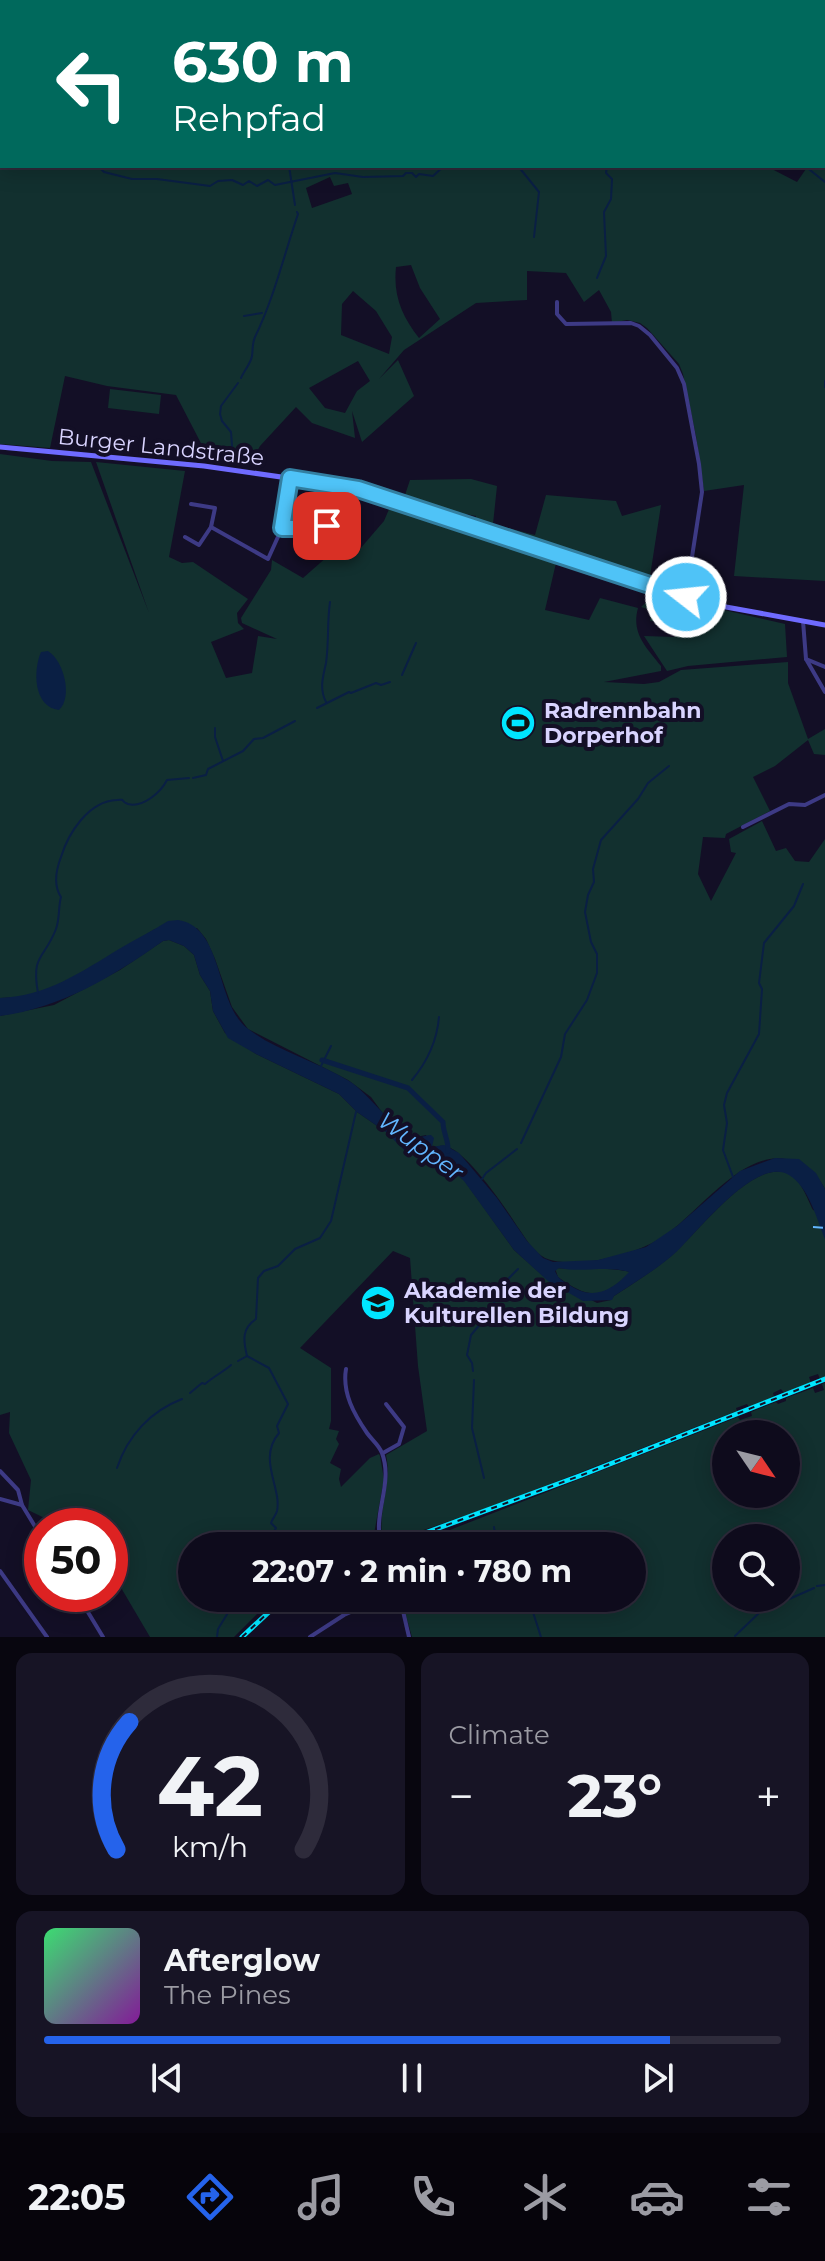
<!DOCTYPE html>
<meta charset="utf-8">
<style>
:root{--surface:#0e0b1c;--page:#171425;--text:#f1f3f6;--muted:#9b9ba3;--line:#2e2b3b;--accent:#2563eb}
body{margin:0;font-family:Montserrat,sans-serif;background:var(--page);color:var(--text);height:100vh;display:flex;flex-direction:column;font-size:30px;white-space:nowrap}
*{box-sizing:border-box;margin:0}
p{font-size:26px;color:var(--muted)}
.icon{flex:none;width:44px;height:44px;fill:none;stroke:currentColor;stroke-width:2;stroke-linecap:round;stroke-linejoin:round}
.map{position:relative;height:1637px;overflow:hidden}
.side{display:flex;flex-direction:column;gap:16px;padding:16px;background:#08060f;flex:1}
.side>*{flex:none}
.banner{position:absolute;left:0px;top:0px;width:826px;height:168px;box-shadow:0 4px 20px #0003,0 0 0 2px var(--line);background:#00695c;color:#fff;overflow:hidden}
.needle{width:52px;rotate:125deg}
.controls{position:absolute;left:712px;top:1420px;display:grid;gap:16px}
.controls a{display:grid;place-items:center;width:88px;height:88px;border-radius:50%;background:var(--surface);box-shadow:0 4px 20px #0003,0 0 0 2px var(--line);font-size:40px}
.speed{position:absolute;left:24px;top:1508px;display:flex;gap:16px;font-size:40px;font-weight:700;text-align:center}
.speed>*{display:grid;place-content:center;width:104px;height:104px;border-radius:50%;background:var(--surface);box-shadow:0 4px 20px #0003,0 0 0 2px var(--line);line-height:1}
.speed .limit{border:12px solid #d22;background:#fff;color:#111}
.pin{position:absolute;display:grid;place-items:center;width:68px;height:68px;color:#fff;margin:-34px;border-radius:16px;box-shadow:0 4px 12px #0006}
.me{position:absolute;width:88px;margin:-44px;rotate:286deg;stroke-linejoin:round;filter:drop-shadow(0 0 6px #0008)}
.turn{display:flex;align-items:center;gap:28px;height:168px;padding:0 40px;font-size:36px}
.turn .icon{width:104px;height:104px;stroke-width:2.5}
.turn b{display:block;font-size:56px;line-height:68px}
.big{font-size:60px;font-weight:700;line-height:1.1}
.side .card{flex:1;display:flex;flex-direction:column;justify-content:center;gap:12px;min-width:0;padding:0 28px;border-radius:16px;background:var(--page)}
.side .dial{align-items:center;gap:0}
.dial svg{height:208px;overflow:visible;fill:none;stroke:var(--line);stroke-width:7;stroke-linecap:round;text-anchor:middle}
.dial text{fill:var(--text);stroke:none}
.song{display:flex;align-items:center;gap:24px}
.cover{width:96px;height:96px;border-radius:12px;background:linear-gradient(135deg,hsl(140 70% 55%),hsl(290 70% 35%))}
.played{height:8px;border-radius:4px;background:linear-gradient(90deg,var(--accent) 85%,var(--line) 85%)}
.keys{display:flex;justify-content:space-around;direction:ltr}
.heat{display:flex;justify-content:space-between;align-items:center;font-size:44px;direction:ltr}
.side .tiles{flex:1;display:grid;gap:16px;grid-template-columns:1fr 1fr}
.card:last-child{grid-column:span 2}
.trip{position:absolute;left:178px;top:1532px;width:468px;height:80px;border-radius:40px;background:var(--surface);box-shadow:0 4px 20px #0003,0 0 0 2px var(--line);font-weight:700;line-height:80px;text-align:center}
.menu{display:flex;height:128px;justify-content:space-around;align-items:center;background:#06040b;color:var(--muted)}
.menu .icon{width:56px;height:56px}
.menu .selected{color:var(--accent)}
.menu b{font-size:36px;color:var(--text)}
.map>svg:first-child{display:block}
</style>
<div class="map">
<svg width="825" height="1637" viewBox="0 0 825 1637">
<rect width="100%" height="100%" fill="#130f26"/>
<g fill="#12302f" fill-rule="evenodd">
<path d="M0,0L538,2H2V166H766L797,182L808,166H824L825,160V581L734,576L744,485L704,491L696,436L683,374L679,364L647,328L640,323L627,320L612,323L611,312L599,290L584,302L566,273L527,271V300L476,303L404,350L379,379L398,360L414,396L362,442L352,411L355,438L312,423L296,407L260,446L249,466L205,461L204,449L176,395L107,386L65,376L50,448L0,444ZM330,177L334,186L348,183L352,194L312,208L306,188ZM411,265L420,288L440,319L419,338C402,316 393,296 396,267ZM353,291L376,311L392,337L389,354L341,335L342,304ZM358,361L370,381L357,391L345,413L325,408L309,388Z"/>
<path d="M110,389L161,395L159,414L108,408Z"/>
<path d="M0,454L52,461L91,462L149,613L96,462L185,471L169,557L182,563L193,562L248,599L237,613L238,623L244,629L211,642L226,678L252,673L258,636L277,639L242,623L241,618L271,570L272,560L303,578L328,556L353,557L384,521L390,507L556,563L545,610L589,620L600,598L638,608C631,633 646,647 661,666V671L604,682L644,684L659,682L681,670L788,662V683L808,739L825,729V755L814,754L808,740L775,766L753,777L770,811L726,834L725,838L703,837L698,874L711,901L736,853L731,852L729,839L762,821L776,851L786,848L795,861L809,862L825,839V1189C818,1176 812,1171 799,1164C752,1138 702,1209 667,1234C648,1248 623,1255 599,1260C584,1263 558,1264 545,1258C533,1252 525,1237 517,1226C506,1208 464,1147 444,1146C440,1145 436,1147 432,1147L426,1135L416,1137L387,1119L371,1097L348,1080L248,1029L232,1007L215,959L206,939L197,928L155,929L81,974L44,991L20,997L0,998Z"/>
<path d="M471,479L497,486L493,524L535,535L546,495L616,501L622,516L661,505L649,583L475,526L476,516L465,514L463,522L403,501L410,480Z"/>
<path d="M655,594L785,624L787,657L688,666L667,671L644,636L675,637L674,623L650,621L651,610L641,607Z"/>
<path d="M169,940L184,946L194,955L200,975L210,991L213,1011L225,1033L256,1054L339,1094L357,1112L386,1132L405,1150L442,1163L452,1170L464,1180L514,1250L542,1275L597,1303L611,1300L614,1296C634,1283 652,1272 670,1257C694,1238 753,1156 789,1174C801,1180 807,1198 813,1210L825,1213V1377L820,1379L818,1374L809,1377L811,1383L784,1393L781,1389L773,1393L774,1397L749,1407L747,1404L736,1408L737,1411C622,1455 504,1505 384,1543C375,1516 393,1485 386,1455L427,1431L418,1366L410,1258L393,1251L300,1348L331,1368V1421L329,1429L339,1431L336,1439L339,1444L330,1463L341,1469L339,1479L341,1487L370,1458L379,1454L380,1456L384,1479L374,1534L379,1546H192V1598H273L234,1637H150L110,1569V1526H61L28,1510L31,1480L9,1433L10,1412L0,1415V1016L54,1005L120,970L163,941Z"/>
<path d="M555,1268C580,1270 606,1266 630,1272C603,1300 588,1299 558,1277Z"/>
<path d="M825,1383V1637H412L401,1598H632V1546H409L738,1417L740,1420L752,1416L751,1412L776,1402L778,1404L786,1401V1398L813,1388L815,1393L824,1390L822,1384ZM726,1434H786V1494H726ZM726,1538H786V1598H726Z"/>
</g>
<g fill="#0a1f44" fill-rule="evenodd">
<path d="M48,651C64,661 73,697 59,710C33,707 33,670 41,652Z"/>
<path d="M178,920C224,927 215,1003 247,1028C276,1051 317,1061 349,1081C369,1093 398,1137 419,1137C423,1137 427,1135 431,1135L434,1138L432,1147L444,1145L459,1153L497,1198L527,1241L543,1258L553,1262L598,1260L646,1247L677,1226L740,1171L775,1158L799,1159L816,1173L825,1189V1239C817,1220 809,1187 789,1175C756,1155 697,1233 674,1254C656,1270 635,1282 614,1296L612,1300L583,1301L548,1281L514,1250L464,1181L452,1170L441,1163L405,1151L386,1132L357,1112L339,1094L256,1054L228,1038L213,1011L210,991L200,975L194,955L184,946L169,940L163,941C114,976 61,1008 0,1016V998C47,996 81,972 119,949C136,939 152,931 168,921ZM559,1268C582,1273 606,1265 629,1272C611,1292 591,1301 568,1284C561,1280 558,1278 555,1271Z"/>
</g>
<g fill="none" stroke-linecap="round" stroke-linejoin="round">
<g stroke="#0a1f44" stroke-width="2">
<path d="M43,2L44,0"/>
<path d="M526,2L527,0"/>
<path d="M0,69L2,67"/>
<path d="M0,95L2,96"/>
<path d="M824,163L825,164"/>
<path d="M98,166L104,172L132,179H157L210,186L218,181L232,180L243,185L249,181L257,186L268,180L275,185L335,173L363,177L403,176L406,173H412L416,177L419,174L433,176L444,166"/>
<path d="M289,166L295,205"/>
<path d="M518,166L539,192L534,237"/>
<path d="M805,166L825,182"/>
<path d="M597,278L606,256L604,212L611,199L612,179L606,173L607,166"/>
<path d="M244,316L262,313"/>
<path d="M241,378C244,371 251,363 252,356C253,349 252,344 255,337C274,298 284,255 298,214L297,212"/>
<path d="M825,381V387"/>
<path d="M233,459L231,432L222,421L220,414L221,406L238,383"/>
<path d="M402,675L416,643"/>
<path d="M326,702C319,688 323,677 326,663C329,643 327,622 330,602"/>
<path d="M317,708L349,692L351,693L376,683L381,685L390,682"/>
<path d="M215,728V737L223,761"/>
<path d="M193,778L206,775L208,769L243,751L254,739L263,738L295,721"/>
<path d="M38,993C31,954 44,960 56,929C60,918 58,908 61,897C53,885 56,870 61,857C68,834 88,801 117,800C127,799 119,801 128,804C143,808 161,792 167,780L189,778"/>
<path d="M321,1066L331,1046"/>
<path d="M412,1080C427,1062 437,1041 439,1017"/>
<path d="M521,1143L561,1057L565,1034L587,1000L597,973V954L591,942L585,912L588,895L594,882L593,869L601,840L638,799L648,783L669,766"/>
<path d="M733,1177L723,1150L727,1123L724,1105L727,1093L759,1034L762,989L759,983L764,943L794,906L803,884"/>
<path d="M482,1179L486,1173L517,1149"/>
<path d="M238,1361L247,1356"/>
<path d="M473,1371L472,1363L467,1355L471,1335L488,1315L504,1283L518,1269"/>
<path d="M474,1380L472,1428L484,1478"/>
<path d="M190,1393L202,1383L205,1384C213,1377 223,1372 231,1365"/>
<path d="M117,1468C128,1435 151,1411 182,1399"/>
<path d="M494,1527L497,1546"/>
<path d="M266,1546L276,1528L271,1523C273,1518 276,1515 277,1511C282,1488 257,1459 279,1433L277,1426L288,1404L269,1368L247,1356C243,1340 242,1328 256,1319L258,1278L264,1271L278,1266L295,1249L320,1238L331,1221L356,1112"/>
<path d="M817,1586L825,1585"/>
<path d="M523,1598L531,1606L541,1637"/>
<path d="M735,1636L760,1612L814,1588"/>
<path d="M217,1637L218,1629L237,1598"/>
</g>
<path stroke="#0a1f44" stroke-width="5" d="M322,1060L408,1088L443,1122C443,1133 449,1141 448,1151"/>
<path stroke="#62b6ff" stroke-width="2" stroke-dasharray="10 8" stroke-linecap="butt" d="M813,1227L825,1228"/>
<g stroke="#3d3a85" stroke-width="4">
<path d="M557,302V314L566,324L631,323L639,326L650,335L677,368L684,384L699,464L702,492L686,596"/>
<path d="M191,504L215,508L211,527"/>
<path d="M282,528H310L324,531L332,508L346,512L347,518L357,521"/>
<path d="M185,537L199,545L211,527L268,559L282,528L290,478"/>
<path d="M803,621L806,659L825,692"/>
<path d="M806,659L825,667"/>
<path d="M743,827L789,804L805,805L825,795"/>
<path d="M346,1369C342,1393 354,1414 367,1433C372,1440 379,1445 382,1453C394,1485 371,1515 382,1546"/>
<path d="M383,1453L399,1444L404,1427L386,1404"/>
<path d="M0,1471L18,1490L22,1505L0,1499"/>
<path d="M22,1505L42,1538"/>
<path d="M0,1571L47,1637"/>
<path d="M77,1594L103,1637"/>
<path d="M400,1598L409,1637"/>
<path d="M310,1637L344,1615L382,1598"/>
</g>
<path stroke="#6f6bff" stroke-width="5" d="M0,447L204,466L351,487L653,588L726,607L825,625"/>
<g stroke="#00e5ff" stroke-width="5">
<g id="rail">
<path d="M390,1546L582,1475L825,1379"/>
<path d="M242,1637L284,1598"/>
</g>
</g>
<use href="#rail" stroke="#130f26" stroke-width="2" stroke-dasharray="6" stroke-linecap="butt"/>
</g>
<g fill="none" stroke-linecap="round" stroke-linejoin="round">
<g stroke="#337fa1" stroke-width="20">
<path id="route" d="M327,526L323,532L310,528H282L290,478L358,489L686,597"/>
</g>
<use href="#route" stroke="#4fc3f7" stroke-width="14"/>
</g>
<defs>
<g id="stadium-disc" transform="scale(1.8)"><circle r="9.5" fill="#00e5ff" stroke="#130f26"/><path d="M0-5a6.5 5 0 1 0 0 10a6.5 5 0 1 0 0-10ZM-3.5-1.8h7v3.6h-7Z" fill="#111"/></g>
<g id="university-disc" transform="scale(1.8)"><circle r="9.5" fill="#00e5ff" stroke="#130f26"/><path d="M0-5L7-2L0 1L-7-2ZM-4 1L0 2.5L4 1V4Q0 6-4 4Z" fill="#111"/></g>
</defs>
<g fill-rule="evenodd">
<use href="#stadium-disc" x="518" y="723"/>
<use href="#university-disc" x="378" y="1303"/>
</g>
<g text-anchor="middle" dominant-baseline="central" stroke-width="8" stroke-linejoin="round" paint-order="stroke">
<g font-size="22" fill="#d9d4ff" stroke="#130f26">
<text transform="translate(161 447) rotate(6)">Burger Landstraße</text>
</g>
<g font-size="22" font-weight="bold" fill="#d9d4ff" stroke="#130f26" text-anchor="start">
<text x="544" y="710">Radrennbahn<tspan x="544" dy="25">Dorperhof</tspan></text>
<text x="404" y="1290">Akademie der<tspan x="404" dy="25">Kulturellen Bildung</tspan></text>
</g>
<g font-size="24" font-style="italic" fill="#62b6ff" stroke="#130f26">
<text transform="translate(421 1146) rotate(36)">Wupper</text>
</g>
</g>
</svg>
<div class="controls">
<a><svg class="needle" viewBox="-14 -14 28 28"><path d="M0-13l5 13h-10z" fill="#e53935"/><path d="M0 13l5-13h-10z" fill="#9b9ba3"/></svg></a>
<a><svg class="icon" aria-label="search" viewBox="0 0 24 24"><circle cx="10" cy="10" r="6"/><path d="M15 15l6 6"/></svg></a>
</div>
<div class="speed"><div class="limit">50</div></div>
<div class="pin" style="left:327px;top:526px;background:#d93025"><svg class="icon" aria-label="arrive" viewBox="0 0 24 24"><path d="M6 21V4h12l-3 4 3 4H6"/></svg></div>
<svg class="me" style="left:686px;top:597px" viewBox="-20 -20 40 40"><circle r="17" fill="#4fc3f7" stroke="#fff" stroke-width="3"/><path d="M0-11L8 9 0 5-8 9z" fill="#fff"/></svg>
<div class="trip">22:07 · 2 min · 780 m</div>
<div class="banner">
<div class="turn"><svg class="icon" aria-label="left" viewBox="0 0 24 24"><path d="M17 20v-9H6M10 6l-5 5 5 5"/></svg><div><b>630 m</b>Rehpfad</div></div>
</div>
</div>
<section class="side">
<div class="tiles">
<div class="card dial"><svg viewBox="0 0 100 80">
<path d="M14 69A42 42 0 1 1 86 69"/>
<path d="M14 69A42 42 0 0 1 19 20" stroke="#2563eb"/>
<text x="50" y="56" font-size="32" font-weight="700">42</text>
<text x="50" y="72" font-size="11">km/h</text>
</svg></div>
<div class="card"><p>Climate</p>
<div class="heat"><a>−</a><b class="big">23°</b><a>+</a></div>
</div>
<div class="card">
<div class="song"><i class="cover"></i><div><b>Afterglow</b><p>The Pines</p></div></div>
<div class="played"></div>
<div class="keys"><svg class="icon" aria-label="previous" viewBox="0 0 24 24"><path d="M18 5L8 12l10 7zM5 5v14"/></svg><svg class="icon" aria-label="pause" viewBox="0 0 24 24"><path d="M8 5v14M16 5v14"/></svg><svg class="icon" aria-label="next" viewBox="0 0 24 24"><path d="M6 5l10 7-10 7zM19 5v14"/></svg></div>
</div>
</div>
</section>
<nav class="menu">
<b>22:05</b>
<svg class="icon selected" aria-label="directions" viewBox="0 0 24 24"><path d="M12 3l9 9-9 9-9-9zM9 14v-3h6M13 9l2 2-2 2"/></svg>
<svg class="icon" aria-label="music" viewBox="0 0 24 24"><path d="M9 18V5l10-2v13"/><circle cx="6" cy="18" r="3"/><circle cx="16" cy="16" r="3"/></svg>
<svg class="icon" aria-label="phone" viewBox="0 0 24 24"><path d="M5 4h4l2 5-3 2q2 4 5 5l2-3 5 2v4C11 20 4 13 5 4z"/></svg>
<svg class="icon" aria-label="climate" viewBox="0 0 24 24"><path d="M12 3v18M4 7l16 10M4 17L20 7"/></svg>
<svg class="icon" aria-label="car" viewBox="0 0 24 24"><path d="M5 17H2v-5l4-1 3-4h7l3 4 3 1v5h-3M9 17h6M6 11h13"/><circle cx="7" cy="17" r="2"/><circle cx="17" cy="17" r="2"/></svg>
<svg class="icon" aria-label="filters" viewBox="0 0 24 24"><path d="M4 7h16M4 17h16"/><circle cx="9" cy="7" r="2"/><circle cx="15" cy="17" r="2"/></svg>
</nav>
